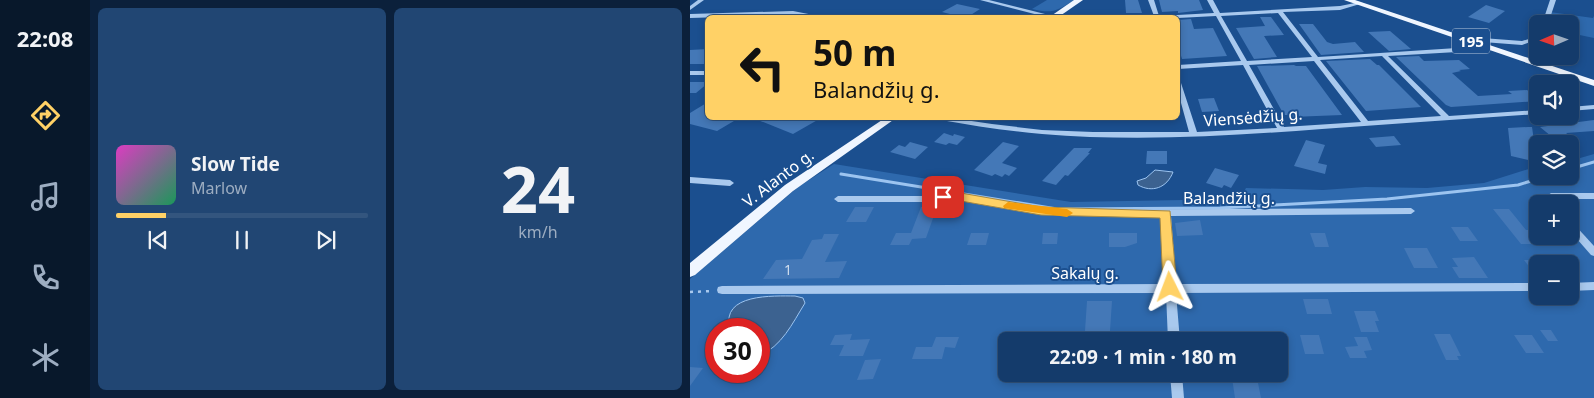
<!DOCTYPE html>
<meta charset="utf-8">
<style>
:root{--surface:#143b6b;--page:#214673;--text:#f1f3f6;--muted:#9dadc1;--line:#33557e;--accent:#ffd166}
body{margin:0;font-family:"Noto Sans",sans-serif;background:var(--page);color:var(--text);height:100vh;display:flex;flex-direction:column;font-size:19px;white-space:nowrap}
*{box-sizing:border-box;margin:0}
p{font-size:16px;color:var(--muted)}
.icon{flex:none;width:28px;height:28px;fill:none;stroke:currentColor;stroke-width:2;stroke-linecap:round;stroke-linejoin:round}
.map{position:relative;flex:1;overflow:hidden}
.side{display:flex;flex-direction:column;gap:8px;padding:8px;background:#0b203b;width:600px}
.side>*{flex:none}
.banner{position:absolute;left:15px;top:15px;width:475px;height:105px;border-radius:8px;box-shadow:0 2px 8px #0003,0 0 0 1px var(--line);background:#ffd166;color:#111;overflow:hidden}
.needle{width:32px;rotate:268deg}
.buttons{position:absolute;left:839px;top:15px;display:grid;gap:10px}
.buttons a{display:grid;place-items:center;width:50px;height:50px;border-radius:8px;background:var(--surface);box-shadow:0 2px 8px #0003,0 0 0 1px var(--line);font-size:25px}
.speed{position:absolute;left:15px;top:318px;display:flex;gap:10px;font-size:25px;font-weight:700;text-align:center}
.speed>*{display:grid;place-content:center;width:65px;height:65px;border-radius:50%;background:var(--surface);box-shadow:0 2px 8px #0003,0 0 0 1px var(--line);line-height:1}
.speed .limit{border:8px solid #d22;background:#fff;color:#111}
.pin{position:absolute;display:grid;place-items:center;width:42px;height:42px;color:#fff;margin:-21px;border-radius:10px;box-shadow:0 2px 8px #0006}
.me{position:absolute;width:55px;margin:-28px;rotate:357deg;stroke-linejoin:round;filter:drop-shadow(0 0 4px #0008)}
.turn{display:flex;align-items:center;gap:18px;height:105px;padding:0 25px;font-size:22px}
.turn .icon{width:65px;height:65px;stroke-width:2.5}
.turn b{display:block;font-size:35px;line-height:42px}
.side .card{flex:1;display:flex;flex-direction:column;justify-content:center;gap:8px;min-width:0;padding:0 18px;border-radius:8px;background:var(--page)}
.side .dial{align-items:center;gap:0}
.dial b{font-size:65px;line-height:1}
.song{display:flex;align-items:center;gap:15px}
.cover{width:60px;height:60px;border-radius:8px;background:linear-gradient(135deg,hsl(310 70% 55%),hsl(150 70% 35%))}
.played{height:5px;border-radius:2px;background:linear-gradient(90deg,var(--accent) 20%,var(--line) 20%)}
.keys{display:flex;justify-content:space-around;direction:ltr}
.side .tiles{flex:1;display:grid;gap:8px;grid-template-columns:repeat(2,1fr)}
.trip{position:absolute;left:308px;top:332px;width:290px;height:50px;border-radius:8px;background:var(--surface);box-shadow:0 2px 8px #0003,0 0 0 1px var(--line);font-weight:700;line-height:50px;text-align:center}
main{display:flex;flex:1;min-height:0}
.dock{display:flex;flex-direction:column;width:90px;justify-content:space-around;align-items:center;background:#08182b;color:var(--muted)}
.dock .icon{width:35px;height:35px}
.dock .active{color:var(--accent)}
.dock b{font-size:22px;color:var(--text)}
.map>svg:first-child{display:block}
</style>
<main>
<nav class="dock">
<b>22:08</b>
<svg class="icon active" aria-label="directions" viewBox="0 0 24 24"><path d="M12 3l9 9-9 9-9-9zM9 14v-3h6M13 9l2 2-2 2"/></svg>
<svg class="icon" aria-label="music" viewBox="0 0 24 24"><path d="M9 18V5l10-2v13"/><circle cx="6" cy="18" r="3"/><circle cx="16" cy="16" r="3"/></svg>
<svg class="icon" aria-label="phone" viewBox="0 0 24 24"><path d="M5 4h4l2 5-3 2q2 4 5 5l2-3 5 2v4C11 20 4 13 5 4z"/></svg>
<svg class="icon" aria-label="climate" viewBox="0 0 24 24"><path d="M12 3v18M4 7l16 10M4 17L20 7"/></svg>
</nav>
<section class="side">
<div class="tiles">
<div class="card">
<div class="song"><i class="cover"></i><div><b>Slow Tide</b><p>Marlow</p></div></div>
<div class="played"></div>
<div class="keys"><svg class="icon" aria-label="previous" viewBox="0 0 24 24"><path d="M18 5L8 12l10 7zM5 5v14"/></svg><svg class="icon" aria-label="pause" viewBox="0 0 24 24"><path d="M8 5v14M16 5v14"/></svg><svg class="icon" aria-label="next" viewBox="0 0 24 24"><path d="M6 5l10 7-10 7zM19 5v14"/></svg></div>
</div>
<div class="card dial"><b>24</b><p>km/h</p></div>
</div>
</section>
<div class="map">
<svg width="904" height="398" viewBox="0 0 904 398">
<rect width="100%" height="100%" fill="#1b4f8f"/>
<g fill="#2e69ad" fill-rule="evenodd">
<path d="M357,0H384C367,11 362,14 342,9Z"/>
<path d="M860,12L903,18L904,16V38L880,33V24H855Z"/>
<path d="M904,154V398H0V279L108,187L144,164L381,202L550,199L556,188L633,190L675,187L737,188L794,183L845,167H847L848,176H880V161ZM848,204H880V236H848ZM848,264H880V296H848ZM26,329H69V371H26ZM316,341H589V374H316Z"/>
</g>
<g fill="#3c6290" stroke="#9cc4f0">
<path d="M465,170L483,172C477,188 462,193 448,185L447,181L456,178Z"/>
<path d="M105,296L113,298L115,303C102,324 92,346 69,356V329H40C30,293 84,296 105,296Z"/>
</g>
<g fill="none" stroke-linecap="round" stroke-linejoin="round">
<g stroke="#9cc4f0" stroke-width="3">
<path d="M880,169L904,162"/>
<path d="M151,174L367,209L530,208L697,199L828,185L857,176"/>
</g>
</g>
<g fill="#4478b7">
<path d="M435,0H448L452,13H436Z"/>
<path d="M469,0H509L513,10L488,13V11L472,12Z"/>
<path d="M267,4L290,9L276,18L252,12Z"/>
<path d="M796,5L815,11L799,23L778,17Z"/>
<path d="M570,17H581L594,35L574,36L587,57L564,59L546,28L575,26Z"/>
<path d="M501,19L504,29L523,28L537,56L492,59L488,46V20Z"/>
<path d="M609,24H623L637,42L643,44L665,42L674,52L631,55Z"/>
<path d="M700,31L721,49L699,51L678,32Z"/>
<path d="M18,49V64H0V50Z"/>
<path d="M729,56L734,61L769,60L780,69L769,70L771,71L762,73L788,96L822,94L818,91L837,90L848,98V101L761,107L756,105L706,57Z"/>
<path d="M680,59L687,65H689L731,107L676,111L636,61Z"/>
<path d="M604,65L606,66H616L652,115L601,117L599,115H594L567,66Z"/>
<path d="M0,82H18V83L6,93H0Z"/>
<path d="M524,98L529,111L512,112L508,99Z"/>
<path d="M18,102V118H49L27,131L0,124V113Z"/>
<path d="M63,118H131L103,134Z"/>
<path d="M904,120V131L876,133L884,139L867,141L850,127Z"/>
<path d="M838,127H842L847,162L821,156L818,128Z"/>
<path d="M254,133L263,136L264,134L275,137L267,145L259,143L256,145L244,142Z"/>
<path d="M704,136L711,145L686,147L679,138Z"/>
<path d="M616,140L635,145L628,163L637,165L635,174L604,166Z"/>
<path d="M220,142L238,147L225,159L200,152L209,145L215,147Z"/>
<path d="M313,142L329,146L312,163L327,168L319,176L315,174L312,177L305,174L302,176L284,170Z"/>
<path d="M384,148H402L398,153H400L378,176L375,175L366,185L352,181Z"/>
<path d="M457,151H477V164H456Z"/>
<path d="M525,168L549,175L541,188L534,185L532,188L516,183Z"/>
<path d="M165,207H184L176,222H156Z"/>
<path d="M231,207H247L236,238L222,239L219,245H200L206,233H221Z"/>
<path d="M803,209H819L836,230H848V244H831Z"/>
<path d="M510,220L513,235L487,236L485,223Z"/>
<path d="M761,227H778L788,241H770Z"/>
<path d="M281,233H299L296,245H277Z"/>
<path d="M353,233H368L367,244H352Z"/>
<path d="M419,233H447V243L435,247H419Z"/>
<path d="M620,233H635L639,247H625Z"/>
<path d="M134,234H149L135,262L157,261L149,278L73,279L86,260L112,259L122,240L132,239Z"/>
<path d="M714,248H737L748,268H724Z"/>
<path d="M784,257L798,278H769L762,267H768L762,258Z"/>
<path d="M834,260H848V278Z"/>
<path d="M613,299H638L642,314H617Z"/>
<path d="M397,301H422L420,331H395Z"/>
<path d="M664,311H685L689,321H685L689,332H671Z"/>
<path d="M850,330H861L868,341H858Z"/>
<path d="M333,332H357L356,341H331Z"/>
<path d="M162,334L160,340L180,339L173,356H149L154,345H140L145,335Z"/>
<path d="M744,334H760L771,356H767L769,360H756Z"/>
<path d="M610,335H629L634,354H615Z"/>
<path d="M824,335H842L854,353H836Z"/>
<path d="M246,337H269L265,348L255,347L252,359H222L226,347H242Z"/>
<path d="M664,337H677L682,350L674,351L677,358H660L655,347L668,346Z"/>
<path d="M191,359L183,379L167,380L175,360Z"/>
<path d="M0,367L13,368L0,386Z"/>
<path d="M542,378H567L571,398H545Z"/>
</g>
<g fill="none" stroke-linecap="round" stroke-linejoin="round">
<path stroke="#a9c9ee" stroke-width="2.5" stroke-dasharray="3 5" stroke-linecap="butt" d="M0,292L23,291"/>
<g fill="#a9c9ee" fill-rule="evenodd">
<path d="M8,0H14L0,10V6Z"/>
<path d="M290,0H299L371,18H360Z"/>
<path d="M458,0H464L469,16L524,13L517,0H523L530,13L650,6L670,2V4L650,10L593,12L628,57L767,48L779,46L792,38L832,41L842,38L848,32V38L846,40L832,45L793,42L783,48L767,52L698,56L759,116L848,110V114C776,119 704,124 632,129C539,136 446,142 352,134C318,131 285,126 251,120L247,118H261L302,124L352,130L403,132H499L488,92V81L491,83L507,132L587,128L553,65L488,69V65L551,61L526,16L488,18H453L464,16ZM588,13L622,57L557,61L531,16ZM692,56L751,116L678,121L630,60ZM624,61L671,122L594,127L559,65Z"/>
<path d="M860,0H866L858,24H852Z"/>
<path d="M103,11L139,18H123L103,15L0,18V14Z"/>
<rect x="0" y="71" width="18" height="4"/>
<path d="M904,105V109L880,111V107Z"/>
<path d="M196,118H205L201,120Z"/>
<path d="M0,177L40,180L44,183L40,186L0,183Z"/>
<path d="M265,193L371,210L721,208L725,211L721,214L481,216L486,284L848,283V291L486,293L490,341H478L476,293L32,294L28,293L27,290L28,287L32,286L475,284L472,216H371L265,199L241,202H148L144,199L148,196H241Z"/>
<path d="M861,193H904V199H863L865,204H856L854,198Z"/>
<path d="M880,222L883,223L904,246V256L901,255L880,231Z"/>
<path d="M904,282V290L880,291V283Z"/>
<path d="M480,374H492L494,398H482Z"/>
</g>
<g fill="#f0f6ff" fill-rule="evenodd">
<path d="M384,0H393L367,18H358Z"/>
<path d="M654,0H665L904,80V86Z"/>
<path d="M195,118H206L103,191L5,275L0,277V263L95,185Z"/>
</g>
</g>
<path fill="#ffd166" stroke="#a68842" d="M265,192L351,207L480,211L487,287L485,291L480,293L475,291L473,287L470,218L351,215L265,200L253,201L248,197L249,195Z"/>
<path fill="#f59e0b" d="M318,202L377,209L383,213L377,217L314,208L313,206Z"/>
<g text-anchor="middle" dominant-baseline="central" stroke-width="4" stroke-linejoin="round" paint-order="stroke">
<g font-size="14" fill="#d0dded">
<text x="98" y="269">1</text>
</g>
<rect fill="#1b4f8f" stroke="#bbcadd" stroke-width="1" x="762" y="28.5" width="38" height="25" rx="4"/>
<g font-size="15" font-weight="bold" fill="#fff">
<text x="781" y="41">195</text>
</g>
<g font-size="16" fill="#fff" stroke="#1b4f8f">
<text transform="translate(563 117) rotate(-4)">Viensėdžių g.</text>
<text transform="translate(88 178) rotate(-37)">V. Alanto g.</text>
<text x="539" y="198">Balandžių g.</text>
<text x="395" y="273">Sakalų g.</text>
</g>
</g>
</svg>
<div class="buttons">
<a><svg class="needle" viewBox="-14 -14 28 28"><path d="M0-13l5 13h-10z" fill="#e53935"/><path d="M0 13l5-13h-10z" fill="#9dadc1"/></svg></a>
<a><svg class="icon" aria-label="sound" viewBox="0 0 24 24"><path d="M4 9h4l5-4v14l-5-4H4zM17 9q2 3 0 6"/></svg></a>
<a><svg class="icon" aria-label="layers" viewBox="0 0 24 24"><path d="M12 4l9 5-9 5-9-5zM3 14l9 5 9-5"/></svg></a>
<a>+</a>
<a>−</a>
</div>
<div class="speed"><div class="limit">30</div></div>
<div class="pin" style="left:253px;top:197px;background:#d93025"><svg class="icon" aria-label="arrive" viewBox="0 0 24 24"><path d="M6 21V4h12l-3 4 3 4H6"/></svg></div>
<svg class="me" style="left:480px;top:287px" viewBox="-20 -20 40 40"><path d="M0-17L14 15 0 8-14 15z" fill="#ffd166" stroke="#fff" stroke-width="4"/></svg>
<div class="trip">22:09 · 1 min · 180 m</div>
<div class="banner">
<div class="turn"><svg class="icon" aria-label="left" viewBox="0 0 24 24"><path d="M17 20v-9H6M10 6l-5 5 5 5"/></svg><div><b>50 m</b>Balandžių g.</div></div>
</div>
</div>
</main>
